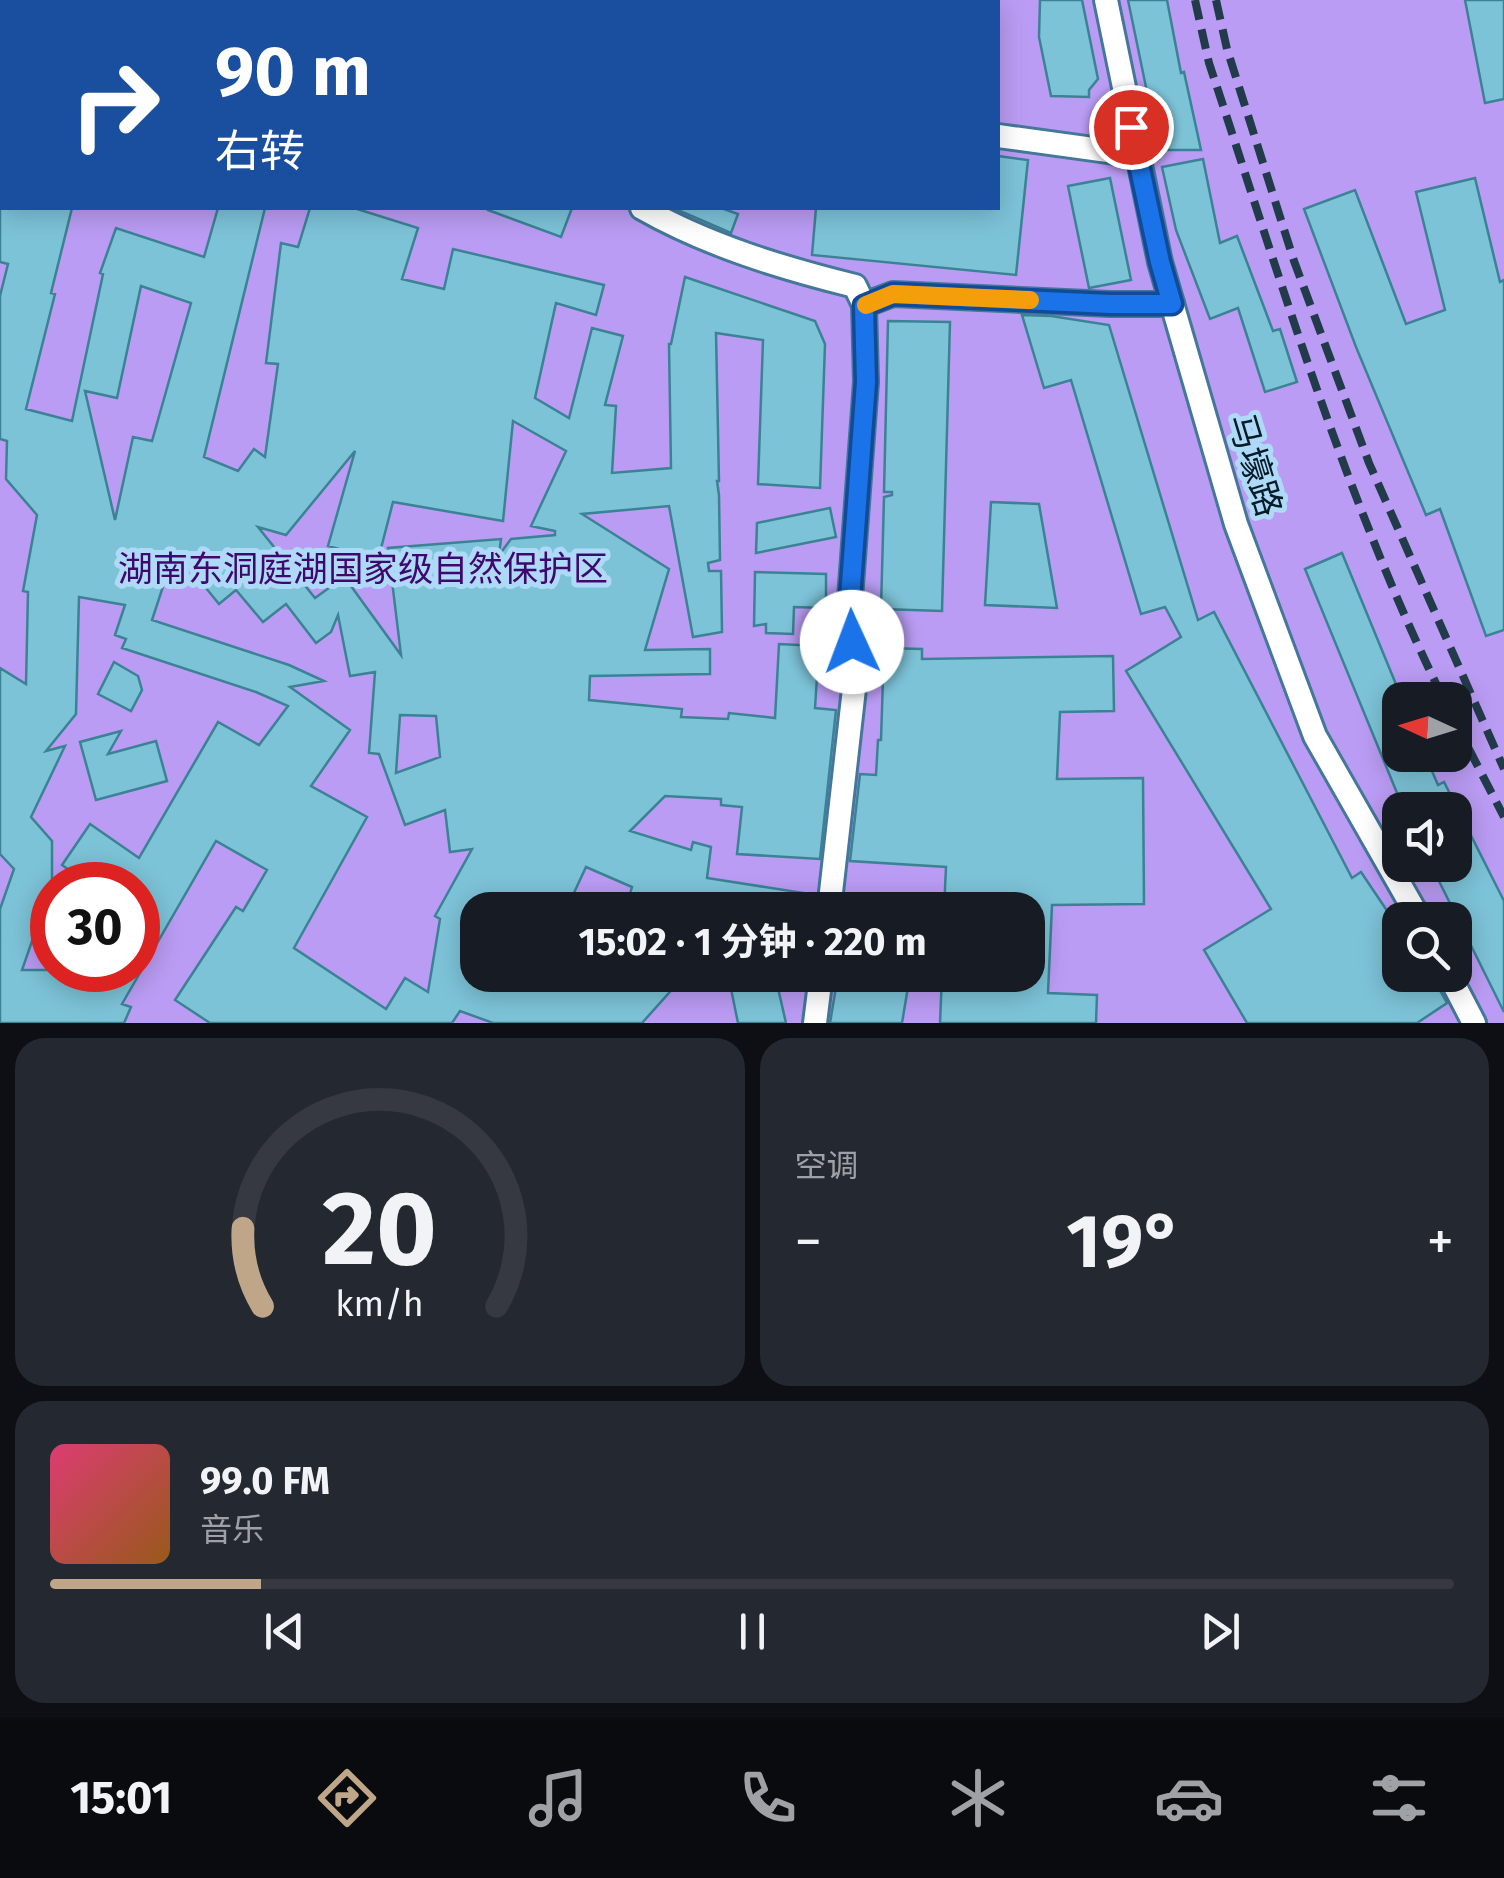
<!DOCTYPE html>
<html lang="zh">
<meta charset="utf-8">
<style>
:root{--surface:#171b24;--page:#242831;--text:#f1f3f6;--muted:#9ea1a6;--line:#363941;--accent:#c0a689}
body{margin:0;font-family:"Fira Sans","Noto Sans SC",sans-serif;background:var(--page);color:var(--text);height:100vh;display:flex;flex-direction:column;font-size:38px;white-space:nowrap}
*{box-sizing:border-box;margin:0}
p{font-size:32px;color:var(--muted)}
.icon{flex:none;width:55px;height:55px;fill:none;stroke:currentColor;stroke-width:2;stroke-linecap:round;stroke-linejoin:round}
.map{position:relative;height:1023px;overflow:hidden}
.drawer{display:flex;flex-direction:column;gap:15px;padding:15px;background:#0d0f14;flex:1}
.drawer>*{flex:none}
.top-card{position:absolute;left:0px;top:0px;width:1000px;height:210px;box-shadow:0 5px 25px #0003;background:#1a4fa0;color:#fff;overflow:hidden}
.needle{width:65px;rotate:274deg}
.controls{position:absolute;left:1382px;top:682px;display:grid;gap:20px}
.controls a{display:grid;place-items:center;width:90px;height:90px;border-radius:20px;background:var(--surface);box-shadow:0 5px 25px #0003;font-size:50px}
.speed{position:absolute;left:30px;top:862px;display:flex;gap:20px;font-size:50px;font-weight:700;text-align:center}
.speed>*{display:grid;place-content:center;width:130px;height:130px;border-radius:50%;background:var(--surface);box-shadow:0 5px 25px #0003;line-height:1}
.speed .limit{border:15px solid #d22;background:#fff;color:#111}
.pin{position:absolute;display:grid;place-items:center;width:85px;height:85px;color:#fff;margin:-42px;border:5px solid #fff;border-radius:50%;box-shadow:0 2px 10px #0007}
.me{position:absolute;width:110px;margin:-55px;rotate:358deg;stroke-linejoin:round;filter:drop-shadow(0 0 8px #0008)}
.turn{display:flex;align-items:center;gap:35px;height:210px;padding:0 50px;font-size:45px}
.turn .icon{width:130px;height:130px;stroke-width:2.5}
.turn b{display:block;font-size:70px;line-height:85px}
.big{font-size:75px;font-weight:700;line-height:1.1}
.drawer .card{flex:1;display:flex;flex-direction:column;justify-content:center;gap:15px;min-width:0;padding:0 35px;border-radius:30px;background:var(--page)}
.drawer .dial{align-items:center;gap:0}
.dial svg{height:260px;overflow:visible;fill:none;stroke:var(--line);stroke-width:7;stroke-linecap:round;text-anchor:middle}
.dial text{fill:var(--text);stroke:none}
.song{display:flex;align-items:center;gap:30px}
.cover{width:120px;height:120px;border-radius:15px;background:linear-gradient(135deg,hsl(340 70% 55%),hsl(30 70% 35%))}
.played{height:10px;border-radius:5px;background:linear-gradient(90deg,var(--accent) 15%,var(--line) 15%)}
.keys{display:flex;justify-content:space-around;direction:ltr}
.heat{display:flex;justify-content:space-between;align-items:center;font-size:55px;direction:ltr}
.drawer .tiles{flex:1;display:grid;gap:15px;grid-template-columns:1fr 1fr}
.card:last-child{grid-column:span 2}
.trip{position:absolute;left:460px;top:892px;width:585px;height:100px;border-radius:30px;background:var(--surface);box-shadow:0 5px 25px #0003;font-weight:700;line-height:100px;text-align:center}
.menu{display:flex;height:160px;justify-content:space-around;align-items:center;background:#090b0e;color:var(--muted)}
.menu .icon{width:70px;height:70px}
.menu .on{color:var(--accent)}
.menu b{font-size:45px;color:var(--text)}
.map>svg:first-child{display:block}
</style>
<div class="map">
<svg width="1504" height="1023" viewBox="0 0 1504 1023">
<rect width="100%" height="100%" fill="#aed9f7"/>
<path fill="#ba9cf4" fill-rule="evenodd" d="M0,0H1504V1023H0ZM2,2H998V208H2ZM1400,700H1455V755H1400ZM1400,810H1455V865H1400ZM52,885H138V970H52ZM478,910H1028V975H478ZM1400,920H1455V975H1400Z"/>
<g fill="#7dc3d8" stroke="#3b8295" stroke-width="2.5" fill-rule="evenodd">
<path d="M1040,0H1082L1098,79L1089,90V97L1051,96L1039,37Z"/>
<path d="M1128,0H1167L1181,73L1184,72L1201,150H1159Z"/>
<path d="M1465,0H1504V99L1485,103Z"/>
<path d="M998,156L1028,160L1016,275L812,255L816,208H998Z"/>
<path d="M1203,159L1220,243L1237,236L1273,331L1280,329L1297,382L1265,392L1238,308L1210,319L1176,230L1162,167Z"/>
<path d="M1110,178L1131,280L1089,288L1068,186Z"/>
<path d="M1475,178L1500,282L1504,280V630L1486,636L1440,509L1426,515L1356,347L1304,209L1355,190L1406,324L1445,310L1416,192Z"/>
<path d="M0,208H72L51,293L55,294L26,409L72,421L103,274L100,273L116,228L204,257L218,208H265L204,457L238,471L254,449L265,457L278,364L266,363L281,243L298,247L310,208H354L418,228L402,279L444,289L453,249L604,285L596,315L556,303L535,398L569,418L592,328L623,336L605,405L616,406L612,473L671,468L669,344H671L685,277L815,321L825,344L820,488L758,484L763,340L716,333L719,481H717L719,495L720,560L708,563L709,571H721L722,632L693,637L669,506L582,514L669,569L645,650L710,649V674L590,676L589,700L682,709L681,717L728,719L729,713L775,718L779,644L819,646L815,708L836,710L820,859L737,854L742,807L721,805V799L665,796L630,831L691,850L693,842L711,847L707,878L816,895L814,910H625L632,887L586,867L566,910H478V941L472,975H685L642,1023H493L460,1011L452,1023H210L175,1000L236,907L243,911L267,870L216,841L122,1004L131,1007L124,1023H0V909L14,869L0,854V668L26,684L28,592L23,591L37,515L6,479L7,441L0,439V296L8,264L0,262ZM141,286L191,303L152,441L133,437L115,520L85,391L117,398ZM513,421L566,451L531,526L555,531V535L511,539L499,555L501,539L388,548L401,655L351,586L360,564L344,577L327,554L333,585L315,598L258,527L286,535L355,451L328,546L378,560L393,502L503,521ZM175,550L219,604L236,590L263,622L286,604L316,643L331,632L338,615L350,676L375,672L369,753L379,754L405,825L445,810L450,852L472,849L435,916L440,919L428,992L405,978L386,1009L294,948L367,817L311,786L350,730L290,687L324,681L289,665L152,620ZM79,597L125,605L115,635L126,639L122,648L256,692L288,706L259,745L218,722L139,858L90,824L62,865L90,885H138V970H22L39,921L52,925V841L31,817L65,746L46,751L76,714ZM400,715L436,716L440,757L396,773Z"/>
<path d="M489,208H572L561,237L488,210Z"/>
<path d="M673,208H721L738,214L731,233Z"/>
<path d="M1022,315L1051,316L1109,325L1198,620L1214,612L1352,878L1361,872L1400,930V975H1430L1438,987L1447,1003L1417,1023H1247L1204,950L1271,909L1126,671L1181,637L1165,607L1141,614L1071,380L1044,388Z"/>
<path d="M888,321L950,322L942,611L881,609L884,497L892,495V492H884Z"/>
<path d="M991,502L1039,504L1057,608L985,605Z"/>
<path d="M830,508L836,537L756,553L757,523Z"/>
<path d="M1342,553L1400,694V755H1425L1438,785L1444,782L1504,901V1012L1431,865H1455V810H1404L1305,569Z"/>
<path d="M755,572L826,574V608L794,607L793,634L766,633V624L754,626Z"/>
<path d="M884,648L922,649V659L1113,656L1114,711L1060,712L1057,779L1143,778L1144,904L1052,905L1048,993L1097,995L1096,1023H940L942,975H1028V910H944L946,867L850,861L860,774L876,775L878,740H881Z"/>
<path d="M114,662L138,676L142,690L131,711L98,694Z"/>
<path d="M121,731L108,754L156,741L167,781L96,800L80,742Z"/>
<path d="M750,975H775L786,1023H738L729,979Z"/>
<path d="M838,975H910L902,1023H830Z"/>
</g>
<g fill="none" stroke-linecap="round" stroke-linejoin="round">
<g stroke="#479" stroke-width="28">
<g id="street">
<path d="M377,0L380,2"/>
<path d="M659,0L665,2"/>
<path d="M1106,0L1160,262L1236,524L1315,736L1420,920"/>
<path d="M998,136L1137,155"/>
<path d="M642,208C707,245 782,268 855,286L864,305"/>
<path d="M829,910L856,671L849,612L866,382L864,305L893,294L1110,304H1172"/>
<path d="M1449,975L1474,1023"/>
<path d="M815,1023L821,975"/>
</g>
</g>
<use href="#street" stroke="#fff" stroke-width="22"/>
<g stroke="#223b4b" stroke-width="8" stroke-dasharray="20 10" stroke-linecap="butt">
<path d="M1195,0L1209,63C1280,277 1344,497 1444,700"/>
<path d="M1216,0L1227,49L1294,261L1369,463L1504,769"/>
<path d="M1455,722L1504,817"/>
</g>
</g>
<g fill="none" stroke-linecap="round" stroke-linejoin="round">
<g stroke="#114b97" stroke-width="25">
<path id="route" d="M852,642L849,612L866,382L864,306L893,294L1110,304H1172L1160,262L1131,127"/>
</g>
<use href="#route" stroke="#1a73e8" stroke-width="18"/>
<path stroke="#f59e0b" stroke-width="18" d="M866,305L893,294L1030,300"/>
</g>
<g text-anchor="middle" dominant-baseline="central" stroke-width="10" stroke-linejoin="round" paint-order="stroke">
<g font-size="35" fill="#051b28" stroke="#aed9f7">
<text transform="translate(1255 465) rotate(73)">马壕路</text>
</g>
<g font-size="35" fill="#3d096f" stroke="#aed9f7">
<text x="363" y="569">湖南东洞庭湖国家级自然保护区</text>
</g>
</g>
</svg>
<div class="controls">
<a><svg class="needle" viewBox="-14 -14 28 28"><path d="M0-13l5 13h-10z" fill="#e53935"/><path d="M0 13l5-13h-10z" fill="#9ea1a6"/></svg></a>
<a><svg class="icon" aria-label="sound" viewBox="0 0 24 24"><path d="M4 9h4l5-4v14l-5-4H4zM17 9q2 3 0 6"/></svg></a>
<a><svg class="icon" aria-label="search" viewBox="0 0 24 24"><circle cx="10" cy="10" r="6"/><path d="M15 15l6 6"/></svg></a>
</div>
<div class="speed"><div class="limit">30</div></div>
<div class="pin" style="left:1131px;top:127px;background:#d93025"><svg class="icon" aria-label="arrive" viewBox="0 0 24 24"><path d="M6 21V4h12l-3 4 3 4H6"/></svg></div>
<svg class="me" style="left:852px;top:642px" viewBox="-20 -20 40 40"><circle r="19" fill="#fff"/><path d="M0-13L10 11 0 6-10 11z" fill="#1a73e8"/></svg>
<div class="trip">15:02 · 1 分钟 · 220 m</div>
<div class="top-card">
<div class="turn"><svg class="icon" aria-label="right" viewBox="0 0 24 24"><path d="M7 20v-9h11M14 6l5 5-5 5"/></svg><div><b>90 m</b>右转</div></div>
</div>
</div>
<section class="drawer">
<div class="tiles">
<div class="card dial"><svg viewBox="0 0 100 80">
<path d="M14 69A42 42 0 1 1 86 69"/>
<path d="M14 69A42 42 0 0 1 8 45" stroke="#c0a689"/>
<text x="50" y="56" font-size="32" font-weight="700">20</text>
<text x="50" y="72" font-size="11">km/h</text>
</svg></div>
<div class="card"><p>空调</p>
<div class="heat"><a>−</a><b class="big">19°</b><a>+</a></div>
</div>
<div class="card">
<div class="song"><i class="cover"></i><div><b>99.0 FM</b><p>音乐</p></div></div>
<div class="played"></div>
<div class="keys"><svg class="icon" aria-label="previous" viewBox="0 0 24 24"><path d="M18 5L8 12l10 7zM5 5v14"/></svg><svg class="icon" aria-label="pause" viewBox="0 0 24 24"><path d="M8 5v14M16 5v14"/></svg><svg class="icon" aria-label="next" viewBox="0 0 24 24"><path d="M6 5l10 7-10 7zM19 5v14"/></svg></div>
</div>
</div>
</section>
<nav class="menu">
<b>15:01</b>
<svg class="icon on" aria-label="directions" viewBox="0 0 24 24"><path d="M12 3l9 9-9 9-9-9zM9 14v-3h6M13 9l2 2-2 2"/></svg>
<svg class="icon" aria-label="music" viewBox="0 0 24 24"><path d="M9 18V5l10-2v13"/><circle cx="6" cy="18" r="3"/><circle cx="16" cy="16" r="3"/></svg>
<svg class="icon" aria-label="phone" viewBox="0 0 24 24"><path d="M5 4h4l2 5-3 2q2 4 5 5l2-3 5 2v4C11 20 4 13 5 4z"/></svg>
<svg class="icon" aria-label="climate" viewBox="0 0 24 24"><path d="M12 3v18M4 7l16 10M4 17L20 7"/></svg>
<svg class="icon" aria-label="car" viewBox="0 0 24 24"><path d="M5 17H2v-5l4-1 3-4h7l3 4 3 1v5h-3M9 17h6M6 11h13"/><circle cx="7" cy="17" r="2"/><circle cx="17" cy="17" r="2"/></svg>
<svg class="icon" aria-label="filters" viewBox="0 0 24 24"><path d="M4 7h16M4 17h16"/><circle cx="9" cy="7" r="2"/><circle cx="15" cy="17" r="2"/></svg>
</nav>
